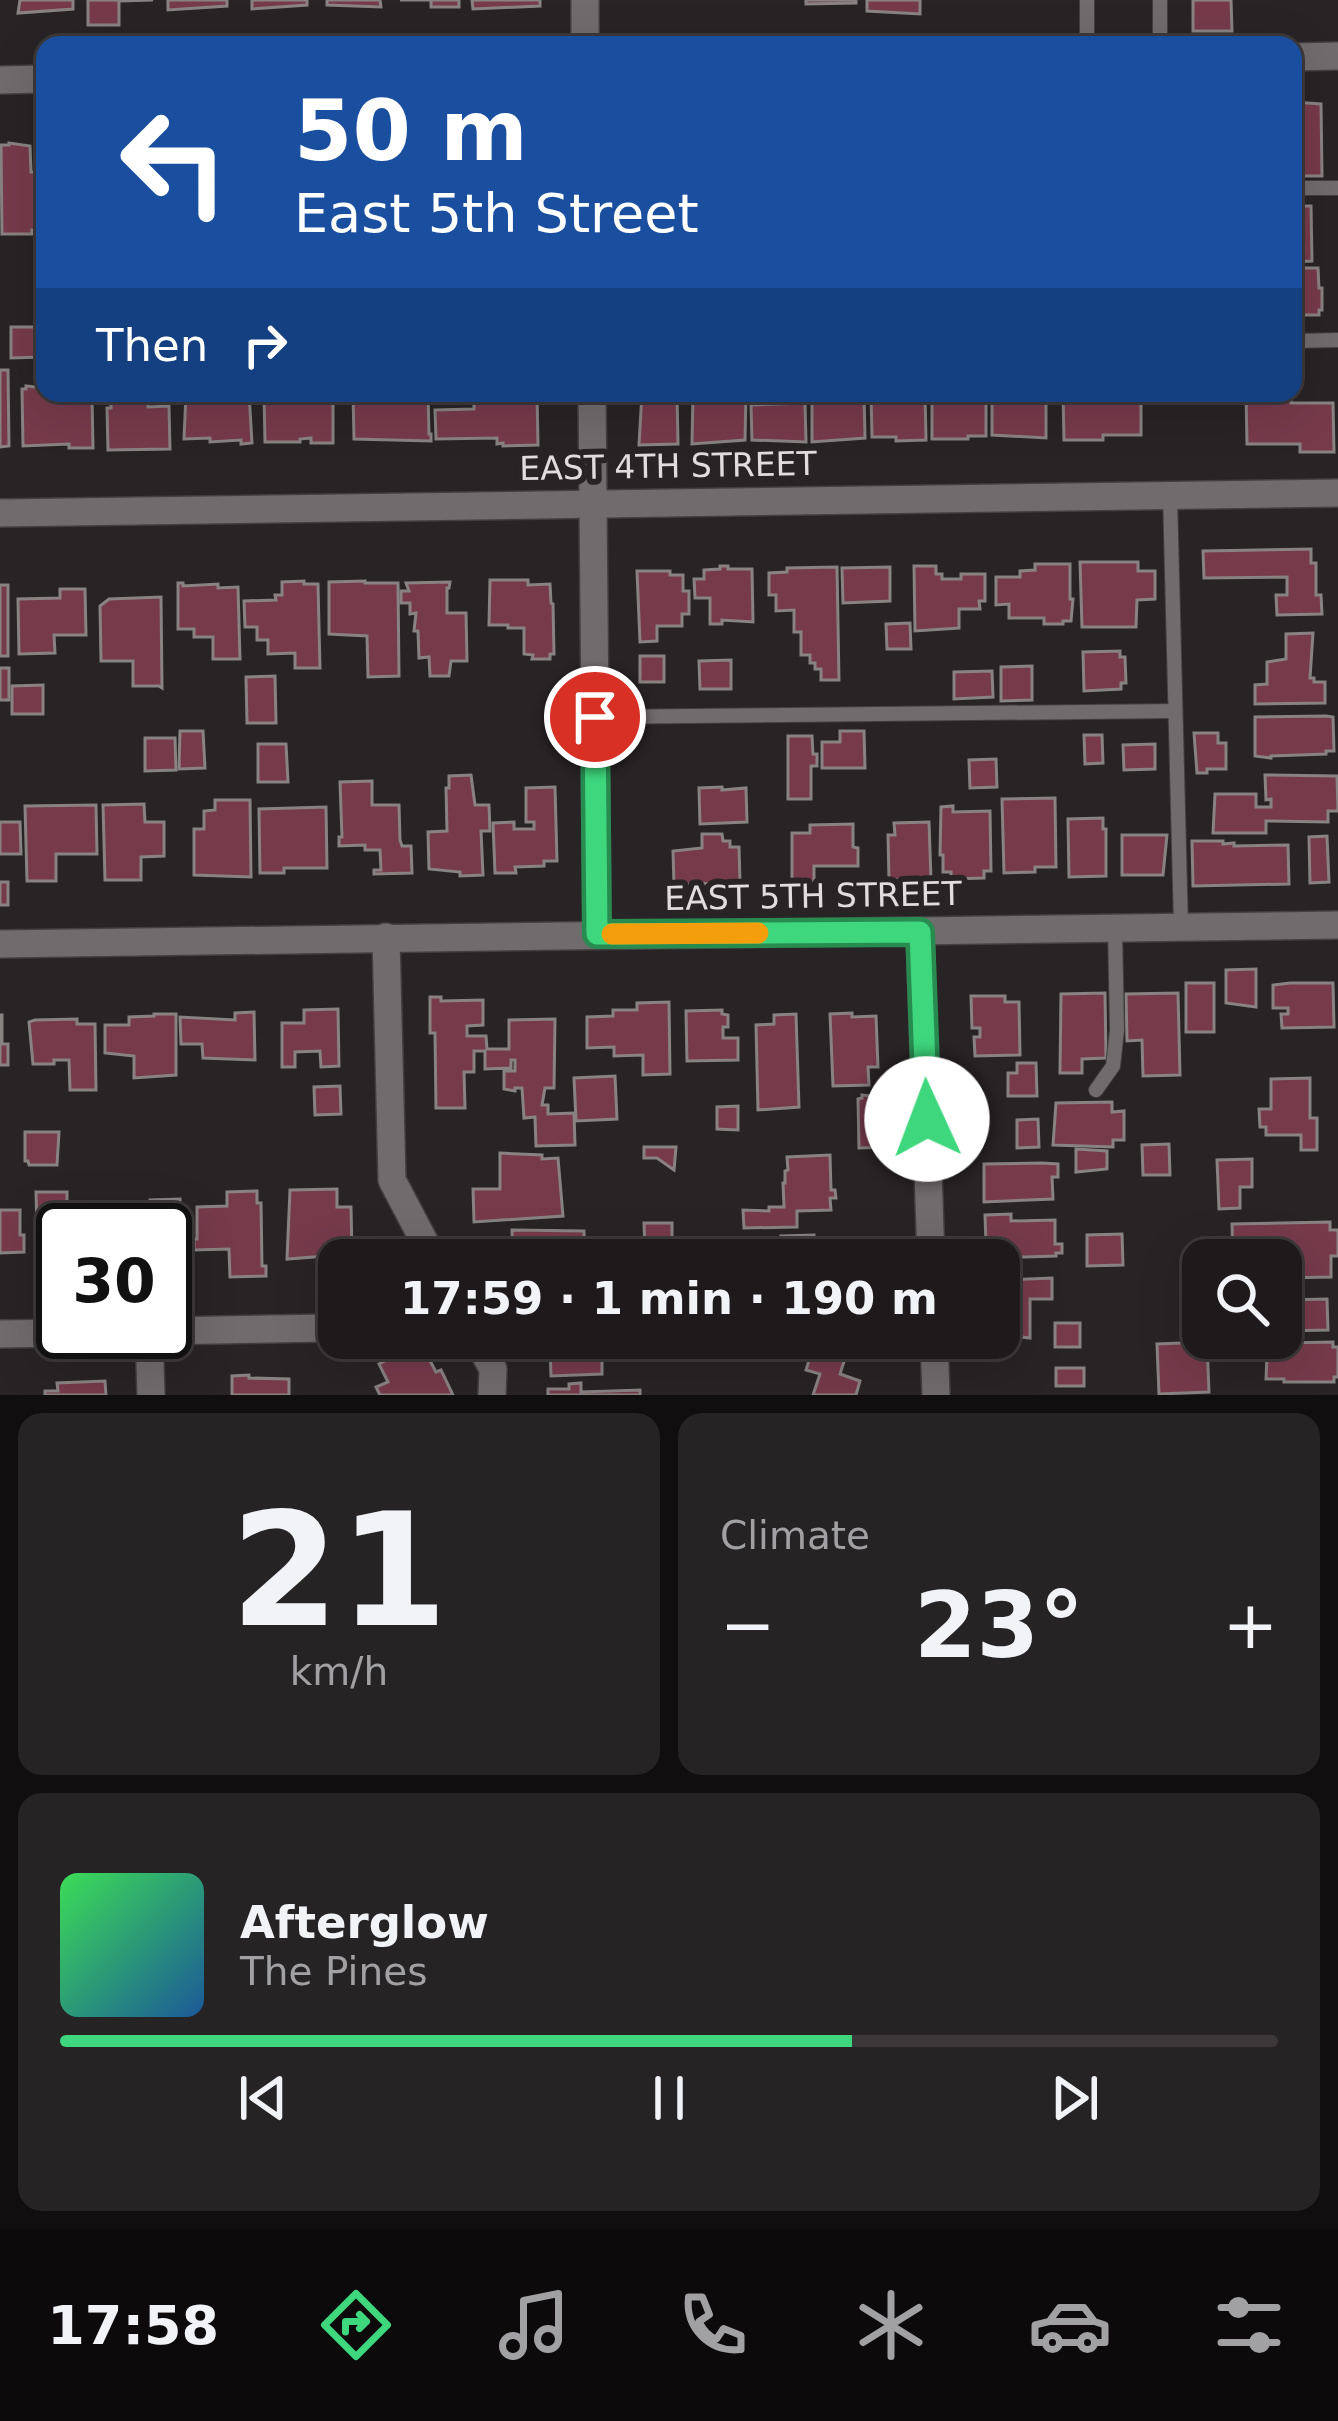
<!DOCTYPE html>
<meta charset="utf-8">
<style>
:root{--surface:#1e1a1b;--page:#262324;--text:#f1f3f6;--muted:#a1a1a3;--line:#3c383a;--accent:#3ed77d}
body{margin:0;font-family:"DejaVu Sans",sans-serif;background:var(--page);color:var(--text);height:100vh;display:flex;flex-direction:column;font-size:45px;white-space:nowrap}
*{box-sizing:border-box;margin:0}
p{font-size:39px;color:var(--muted)}
.icon{flex:none;width:66px;height:66px;fill:none;stroke:currentColor;stroke-width:2;stroke-linecap:round;stroke-linejoin:round}
.map{position:relative;height:1395px;overflow:hidden}
.drawer{display:flex;flex-direction:column;gap:18px;padding:18px;background:#100e0f;flex:1}
.drawer>*{flex:none}
.top-card{position:absolute;left:36px;top:36px;width:1266px;height:366px;border-radius:24px;box-shadow:0 12px 48px #0002,0 0 0 3px var(--line);background:#1a4fa0;color:#fff;overflow:hidden}
.buttons{position:absolute;left:1182px;top:1239px;display:grid;gap:24px}
.buttons a{display:grid;place-items:center;width:120px;height:120px;border-radius:24px;background:var(--surface);box-shadow:0 12px 48px #0002,0 0 0 3px var(--line);font-size:60px}
.speed{position:absolute;left:36px;top:1203px;display:flex;gap:24px;font-size:60px;font-weight:700;text-align:center}
.speed>*{display:grid;place-content:center;width:156px;height:156px;border-radius:50%;background:var(--surface);box-shadow:0 12px 48px #0002,0 0 0 3px var(--line);line-height:1}
.speed .limit{border:6px solid #111;border-radius:18px;background:#fff;color:#111}
.pin{position:absolute;display:grid;place-items:center;width:102px;height:102px;color:#fff;margin:-51px;border:6px solid #fff;border-radius:50%;box-shadow:0 3px 12px #0007}
.me{position:absolute;width:132px;margin:-66px;rotate:358deg;stroke-linejoin:round;filter:drop-shadow(0 0 9px #0008)}
.turn{display:flex;align-items:center;gap:42px;height:252px;padding:0 60px;font-size:54px}
.turn .icon{width:156px;height:156px;stroke-width:2.5}
.turn b{display:block;font-size:84px;line-height:102px}
.then{display:flex;align-items:center;height:114px;padding:0 60px;background:#0003;gap:24px;font-size:45px}
.big{font-size:90px;font-weight:800;line-height:1.1}
.drawer .widget{flex:1;display:flex;flex-direction:column;justify-content:center;gap:18px;min-width:0;padding:0 42px;border-radius:24px;background:var(--page)}
.drawer .dial{align-items:center;gap:0}
.dial b{font-size:156px;line-height:1}
.song{display:flex;align-items:center;gap:36px}
.cover{width:144px;height:144px;border-radius:18px;background:linear-gradient(135deg,hsl(130 70% 55%),hsl(210 70% 35%))}
.played{height:12px;border-radius:6px;background:linear-gradient(90deg,var(--accent) 65%,var(--line) 65%)}
.keys{display:flex;justify-content:space-around;direction:ltr}
.heat{display:flex;justify-content:space-between;align-items:center;font-size:66px;direction:ltr}
.drawer .tiles{flex:1;display:grid;gap:18px;grid-template-columns:1fr 1fr}
.widget:last-child{grid-column:span 2}
.trip{position:absolute;left:318px;top:1239px;width:702px;height:120px;border-radius:24px;background:var(--surface);box-shadow:0 12px 48px #0002,0 0 0 3px var(--line);font-weight:800;line-height:120px;text-align:center}
.dock{display:flex;height:192px;justify-content:space-around;align-items:center;background:#0c0a0b;color:var(--muted)}
.dock .icon{width:84px;height:84px}
.dock .selected{color:var(--accent)}
.dock b{font-size:54px;color:var(--text)}
.map>svg:first-child{display:block}
</style>
<div class="map">
<svg width="1338" height="1395" viewBox="0 0 1338 1395">
<rect width="100%" height="100%" fill="#282324"/>
<g fill="#763a4b" stroke="#888283" stroke-width="3">
<path d="M20,0H73V9L18,13Z"/>
<path d="M88,0H153L119,1V25H88Z"/>
<path d="M168,0H227V6L168,10Z"/>
<path d="M252,0H307V5L252,9Z"/>
<path d="M327,0H380L381,7L327,5Z"/>
<path d="M400,0H459V7H431V0Z"/>
<path d="M472,0H540V6L473,9Z"/>
<path d="M806,0H856V3L806,4Z"/>
<path d="M867,0H920V14L867,11Z"/>
<path d="M1193,0H1231L1232,31H1193Z"/>
<path d="M1293,102L1321,104L1322,176H1293Z"/>
<path d="M9,143L30,146L31,172H44L45,169V232L32,230V234H2L1,145H9Z"/>
<path d="M1293,206H1311L1312,261L1293,262Z"/>
<path d="M1293,268H1318L1319,288H1322V310H1319V315H1293Z"/>
<path d="M11,327H42V357L11,358Z"/>
<path d="M0,370H8L9,446L0,447Z"/>
<path d="M26,386L45,388L49,398L92,397L93,448H69V444L23,446L22,389H26Z"/>
<path d="M223,393H249L252,443L241,444V440L210,442V438L184,439L186,394Z"/>
<path d="M353,393H428L429,434H431V441L354,439Z"/>
<path d="M461,393H481L478,398L537,393L538,445L503,446V443L497,444V438L436,439L435,410L474,409V402H461Z"/>
<path d="M642,393H677L678,444L639,445Z"/>
<path d="M693,393H746L745,440L692,444Z"/>
<path d="M836,393H864L865,438L812,442V403H836Z"/>
<path d="M871,393H925L926,440L896,441V437H872Z"/>
<path d="M932,393H986V436H968V439H932Z"/>
<path d="M992,393H1046V438L992,435Z"/>
<path d="M1063,393H1141V435H1103V440H1064Z"/>
<path d="M1246,393H1291V403H1333L1334,452H1300V444H1247Z"/>
<path d="M111,394H148V407L169,406L170,449L108,450L107,408H111Z"/>
<path d="M264,395H298V402H333V443H311V438L300,439V442H265Z"/>
<path d="M805,403L806,442L752,440L751,405Z"/>
<path d="M1311,549V563H1316V595H1321L1322,614L1277,615L1276,595H1287V577L1204,578L1203,551Z"/>
<path d="M1080,562H1138V571H1155V599L1137,600L1136,627H1082Z"/>
<path d="M1035,564H1070V599H1073L1071,621H1063V624H1044V618H1009V604L996,605V577H1020V571L1035,570Z"/>
<path d="M720,566H728V569H752L753,622L722,620V624H710V598H695L694,579H704V570L720,569Z"/>
<path d="M914,566H936V574H942V579H961V574H985V601H979L980,609H959V628L915,631Z"/>
<path d="M837,567L839,680H821V669H815V663H810V655H801V632H794V610L776,611V595H769V573L787,572V568Z"/>
<path d="M890,567V601L843,603L842,568Z"/>
<path d="M637,571H670V575H683V591H689V614H682V626H657V641L640,642Z"/>
<path d="M490,580H528V585L550,584L551,603L553,604L554,654H550V659H532L533,655L524,654V628H508V625H489Z"/>
<path d="M304,581V584H318L320,668H295V653L268,654V640H257V627H245L244,601L276,600L275,595H282V582Z"/>
<path d="M365,581V583H398L399,676L368,677L367,636L329,634V582Z"/>
<path d="M450,582L449,588H447V613H466L467,661H451L449,676H430L429,657L419,658L418,631H414L416,613L410,614V603H401V591H409L406,583Z"/>
<path d="M178,583H183V586L218,584V588L238,587L240,659H213V637H194V629H178Z"/>
<rect x="0" y="585" width="8" height="71"/>
<path d="M60,589H85L86,635H54L55,653L19,654L18,599L60,598Z"/>
<path d="M161,597L162,688L159,686H133V661H101L100,606L109,599Z"/>
<path d="M910,623L911,649H887L886,624Z"/>
<path d="M1313,633L1310,678H1314V682H1325V703L1255,704V685L1267,684V662L1286,659V634Z"/>
<path d="M1120,651V657H1125L1126,683H1121V689L1084,691L1083,652Z"/>
<rect x="640" y="656" width="24" height="26"/>
<path d="M731,660V689H700L699,661Z"/>
<path d="M1032,666V700L1001,701V667Z"/>
<rect x="0" y="668" width="9" height="32"/>
<path d="M992,671L993,697L954,699V672Z"/>
<path d="M275,676L276,723H247L246,677Z"/>
<path d="M43,685V714H12V686Z"/>
<path d="M1326,716L1333,717L1334,751H1326V754L1271,756V758L1255,756V717Z"/>
<path d="M180,731H203L205,768L179,769Z"/>
<path d="M840,731H864L865,768H822V742H840Z"/>
<path d="M1194,733H1218V743H1226V769H1207V773H1197Z"/>
<path d="M1084,735H1102L1103,763L1085,764Z"/>
<path d="M788,736H812L813,754H817V766H811V799H788Z"/>
<path d="M145,738H175L176,770L145,771Z"/>
<path d="M258,744H286L288,782H258Z"/>
<path d="M1155,744V769L1124,770L1123,745Z"/>
<path d="M996,759L997,787L970,788L969,760Z"/>
<path d="M471,775L475,805H489L490,831H481L483,875L460,876V872L429,869L428,832L447,831L446,788H449V776Z"/>
<path d="M1265,775L1337,776L1338,811H1328V822L1266,821V833H1213L1215,794H1256V807H1271V799L1266,800Z"/>
<path d="M372,781V805H399L400,840L402,846H411L412,873L374,874V870H381L380,850H365V845L339,846V837H342L340,782Z"/>
<path d="M555,787L557,861H544V866L515,867L516,873H495L493,823L514,822V829H534V822H526V788Z"/>
<path d="M722,787V790L746,788L747,822L700,824L699,788Z"/>
<path d="M1055,798L1056,867H1035V872L1004,873L1002,799Z"/>
<path d="M215,800H250L251,877L194,875V829H204V811L215,810Z"/>
<path d="M144,804L145,822H164V856L141,857V880H105L103,805Z"/>
<path d="M96,805L97,854H56V881H27L25,806Z"/>
<path d="M953,806V812L990,811L991,871H984V878L951,879V872H943V855H940L941,807Z"/>
<path d="M326,807L327,868H284V873H260L259,809Z"/>
<path d="M1103,818V829H1106V876L1069,877L1068,819Z"/>
<path d="M0,822H20L21,854H0Z"/>
<path d="M929,822L931,880H889L888,835H895L894,823Z"/>
<path d="M853,824V847L858,848V866H814V882H792V833H810V825Z"/>
<path d="M702,834H722L723,841H730V847H739L740,882L674,885L673,851L702,848Z"/>
<path d="M1122,835H1167L1163,875H1122Z"/>
<path d="M1327,836L1329,882L1310,883L1309,837Z"/>
<path d="M1192,841H1223V844L1234,843V846L1288,845L1289,884L1193,886Z"/>
<rect x="0" y="882" width="8" height="23"/>
<path d="M1256,969V1007L1226,1003V970Z"/>
<rect x="1186" y="983" width="28" height="49"/>
<path d="M1290,983H1333L1334,1027L1282,1028L1281,1014H1288V1008H1273V985Z"/>
<path d="M1105,993L1106,1058L1082,1059V1073H1060L1061,994Z"/>
<path d="M1178,993L1180,1075L1143,1076L1142,1040L1127,1041L1126,994Z"/>
<path d="M971,996H1005V1002H1019L1020,1055L975,1056L974,1037H980V1028H972Z"/>
<path d="M430,997H441V1001L483,1000V1025L467,1026V1036H486L487,1049H509V1020L555,1019L554,1088H545L542,1105H548V1114L574,1113L575,1145L536,1146L535,1117L524,1118L522,1088H515V1091L504,1089V1071H515V1060H511V1068L485,1069V1051H474V1072H464L465,1108H436L435,1033H430Z"/>
<path d="M669,1002L670,1074L643,1075V1055L614,1056V1047L587,1048V1017L613,1016V1010H637V1003Z"/>
<path d="M338,1009L339,1066L321,1067L320,1051L295,1052V1067H282V1023H304V1010Z"/>
<path d="M722,1010V1014L728,1015V1027H723V1038H738V1060L687,1061L686,1011Z"/>
<path d="M254,1012L255,1060L203,1058L202,1044H181L180,1017L235,1020V1013Z"/>
<path d="M852,1013V1017L876,1016L878,1067H868L869,1085L833,1086L830,1014Z"/>
<path d="M154,1014H176V1075L134,1078V1056L105,1053V1025H129V1017L154,1016Z"/>
<path d="M796,1014L799,1107L758,1110L756,1025L774,1024V1015Z"/>
<path d="M0,1015H2V1044H8V1065H0Z"/>
<path d="M77,1019V1024H95L96,1090H70L69,1060H54V1064H33L29,1022L35,1020Z"/>
<path d="M1017,1063H1036L1037,1096H1008V1073H1017Z"/>
<path d="M615,1076L617,1119L576,1121L574,1078Z"/>
<path d="M1310,1078V1118H1317V1150H1301V1135H1266V1127H1260L1259,1109H1271V1079Z"/>
<path d="M340,1086L341,1114L315,1115L314,1087Z"/>
<path d="M862,1095L891,1098L892,1147L859,1148L858,1099L862,1098Z"/>
<path d="M1112,1102V1112L1124,1111V1140H1113V1147L1053,1145L1056,1103Z"/>
<path d="M738,1106V1130L717,1129V1107Z"/>
<path d="M1038,1119L1039,1147L1017,1148V1120Z"/>
<path d="M25,1132H59L57,1165H29L28,1161H25Z"/>
<path d="M1169,1144L1170,1175H1143L1142,1145Z"/>
<path d="M644,1147H676L674,1170L657,1158H644Z"/>
<path d="M1076,1149L1107,1151V1169L1076,1172Z"/>
<path d="M500,1153L542,1155V1159L558,1158L563,1216L474,1222L473,1189H500Z"/>
<path d="M830,1155L831,1190H835L836,1198H830L831,1210L797,1211V1227L744,1228L743,1210L769,1211V1207H784L783,1183H785V1171L788,1170L787,1157Z"/>
<path d="M1252,1159V1187H1240V1208L1219,1209L1217,1160Z"/>
<path d="M1042,1163L1058,1164V1177H1052L1053,1199L984,1202V1164Z"/>
<path d="M337,1189V1207H351L352,1254L287,1259L290,1190Z"/>
<path d="M257,1191V1203H261L262,1266H266V1276L230,1277L229,1249L194,1250V1239H197V1207L227,1206V1192Z"/>
<path d="M36,1192H67V1203L93,1202L94,1218H101L103,1230H63V1265L38,1266Z"/>
<path d="M180,1199L182,1264H165V1230H117V1218L151,1217L150,1200Z"/>
<path d="M0,1210H20V1235H24V1252L0,1253Z"/>
<path d="M1011,1214V1221L1055,1220V1244H1062V1253H1056V1256L993,1258L992,1243L986,1244L985,1215Z"/>
<path d="M1330,1222V1230H1338V1256H1331V1277L1281,1278V1260H1233L1232,1224Z"/>
<path d="M644,1223H672V1250H645Z"/>
<path d="M512,1230L584,1231L585,1260H513Z"/>
<path d="M1122,1234L1123,1265L1087,1266V1235Z"/>
<path d="M814,1235V1260H783L781,1236Z"/>
<path d="M1052,1278V1299H1030V1338L1004,1335L1003,1323H999L1000,1280Z"/>
<path d="M1327,1299L1328,1330L1281,1331V1300Z"/>
<rect x="1055" y="1323" width="25" height="24"/>
<path d="M554,1338H621V1351L602,1352V1374L551,1376L550,1348H554Z"/>
<path d="M816,1338H826L849,1346L840,1374L860,1381L856,1395H813L820,1374L806,1370Z"/>
<path d="M419,1340L436,1372L441,1370L453,1395H380L376,1387L388,1382L379,1364L408,1349L407,1346Z"/>
<path d="M1207,1342L1209,1392L1159,1394L1157,1344Z"/>
<path d="M1333,1342V1347H1338V1377H1334V1382H1284V1379H1266L1267,1355H1284V1343Z"/>
<rect x="1056" y="1368" width="28" height="18"/>
<path d="M249,1375V1378L289,1379V1395H232V1376Z"/>
<path d="M105,1381L106,1395H45V1391H58L57,1383Z"/>
<path d="M581,1383V1392L640,1390V1395H548V1389H569V1384Z"/>
</g>
<g fill="none" stroke-linecap="round" stroke-linejoin="round">
<g stroke="#423f3f" stroke-width="16">
<g id="lane">
<path d="M1087,0V45"/>
<path d="M1160,0V45"/>
<path d="M1293,188H1338"/>
<path d="M1293,341L1338,340"/>
<path d="M1170,495L1181,927"/>
<path d="M595,717L1175,711"/>
<path d="M1096,1090L1113,1066L1117,1030L1115,928"/>
</g>
</g>
<g stroke="#423f3f" stroke-width="30">
<g id="street">
<path d="M585,0V45"/>
<path d="M1293,57L1338,56"/>
<path d="M0,80L45,79"/>
<path d="M592,393L597,935"/>
<path d="M0,513L1338,493"/>
<path d="M920,932L931,1260"/>
<path d="M386,937L392,1180L434,1260"/>
<path d="M0,944L1338,925"/>
<path d="M165,1331L328,1328L339,1322"/>
<path d="M149,1332L151,1395"/>
<path d="M0,1334L123,1332"/>
<path d="M476,1338L493,1369L492,1395"/>
<path d="M934,1338L936,1395"/>
</g>
</g>
<use href="#lane" stroke="#706b6c" stroke-width="14"/>
<use href="#street" stroke="#706b6c" stroke-width="27"/>
</g>
<g fill="none" stroke-linecap="round" stroke-linejoin="round">
<g stroke="#288c51" stroke-width="30">
<path id="route" d="M595,717L597,934L920,932L927,1119"/>
</g>
<use href="#route" stroke="#3ed77d" stroke-width="21"/>
<path stroke="#f59e0b" stroke-width="21" d="M612,934L758,933"/>
</g>
<g text-anchor="middle" dominant-baseline="central" stroke-width="12" stroke-linejoin="round" paint-order="stroke">
<g font-size="33" fill="#e0ddde" stroke="#282324">
<text transform="translate(668 466) rotate(-1)">EAST 4TH STREET</text>
<text transform="translate(813 896) rotate(-1)">EAST 5TH STREET</text>
</g>
</g>
</svg>
<div class="buttons">
<a><svg class="icon" aria-label="search" viewBox="0 0 24 24"><circle cx="10" cy="10" r="6"/><path d="M15 15l6 6"/></svg></a>
</div>
<div class="speed"><div class="limit">30</div></div>
<div class="pin" style="left:595px;top:717px;background:#d93025"><svg class="icon" aria-label="arrive" viewBox="0 0 24 24"><path d="M6 21V4h12l-3 4 3 4H6"/></svg></div>
<svg class="me" style="left:927px;top:1119px" viewBox="-20 -20 40 40"><circle r="19" fill="#fff"/><path d="M0-13L10 11 0 6-10 11z" fill="#3ed77d"/></svg>
<div class="trip">17:59 · 1 min · 190 m</div>
<div class="top-card">
<div class="turn"><svg class="icon" aria-label="left" viewBox="0 0 24 24"><path d="M17 20v-9H6M10 6l-5 5 5 5"/></svg><div><b>50 m</b>East 5th Street</div></div>
<div class="then">Then<svg class="icon" aria-label="right" viewBox="0 0 24 24"><path d="M7 20v-9h11M14 6l5 5-5 5"/></svg></div>
</div>
</div>
<section class="drawer">
<div class="tiles">
<div class="widget dial"><b>21</b><p>km/h</p></div>
<div class="widget"><p>Climate</p>
<div class="heat"><a>−</a><b class="big">23°</b><a>+</a></div>
</div>
<div class="widget">
<div class="song"><i class="cover"></i><div><b>Afterglow</b><p>The Pines</p></div></div>
<div class="played"></div>
<div class="keys"><svg class="icon" aria-label="previous" viewBox="0 0 24 24"><path d="M18 5L8 12l10 7zM5 5v14"/></svg><svg class="icon" aria-label="pause" viewBox="0 0 24 24"><path d="M8 5v14M16 5v14"/></svg><svg class="icon" aria-label="next" viewBox="0 0 24 24"><path d="M6 5l10 7-10 7zM19 5v14"/></svg></div>
</div>
</div>
</section>
<nav class="dock">
<b>17:58</b>
<svg class="icon selected" aria-label="directions" viewBox="0 0 24 24"><path d="M12 3l9 9-9 9-9-9zM9 14v-3h6M13 9l2 2-2 2"/></svg>
<svg class="icon" aria-label="music" viewBox="0 0 24 24"><path d="M9 18V5l10-2v13"/><circle cx="6" cy="18" r="3"/><circle cx="16" cy="16" r="3"/></svg>
<svg class="icon" aria-label="phone" viewBox="0 0 24 24"><path d="M5 4h4l2 5-3 2q2 4 5 5l2-3 5 2v4C11 20 4 13 5 4z"/></svg>
<svg class="icon" aria-label="climate" viewBox="0 0 24 24"><path d="M12 3v18M4 7l16 10M4 17L20 7"/></svg>
<svg class="icon" aria-label="car" viewBox="0 0 24 24"><path d="M5 17H2v-5l4-1 3-4h7l3 4 3 1v5h-3M9 17h6M6 11h13"/><circle cx="7" cy="17" r="2"/><circle cx="17" cy="17" r="2"/></svg>
<svg class="icon" aria-label="filters" viewBox="0 0 24 24"><path d="M4 7h16M4 17h16"/><circle cx="9" cy="7" r="2"/><circle cx="15" cy="17" r="2"/></svg>
</nav>
